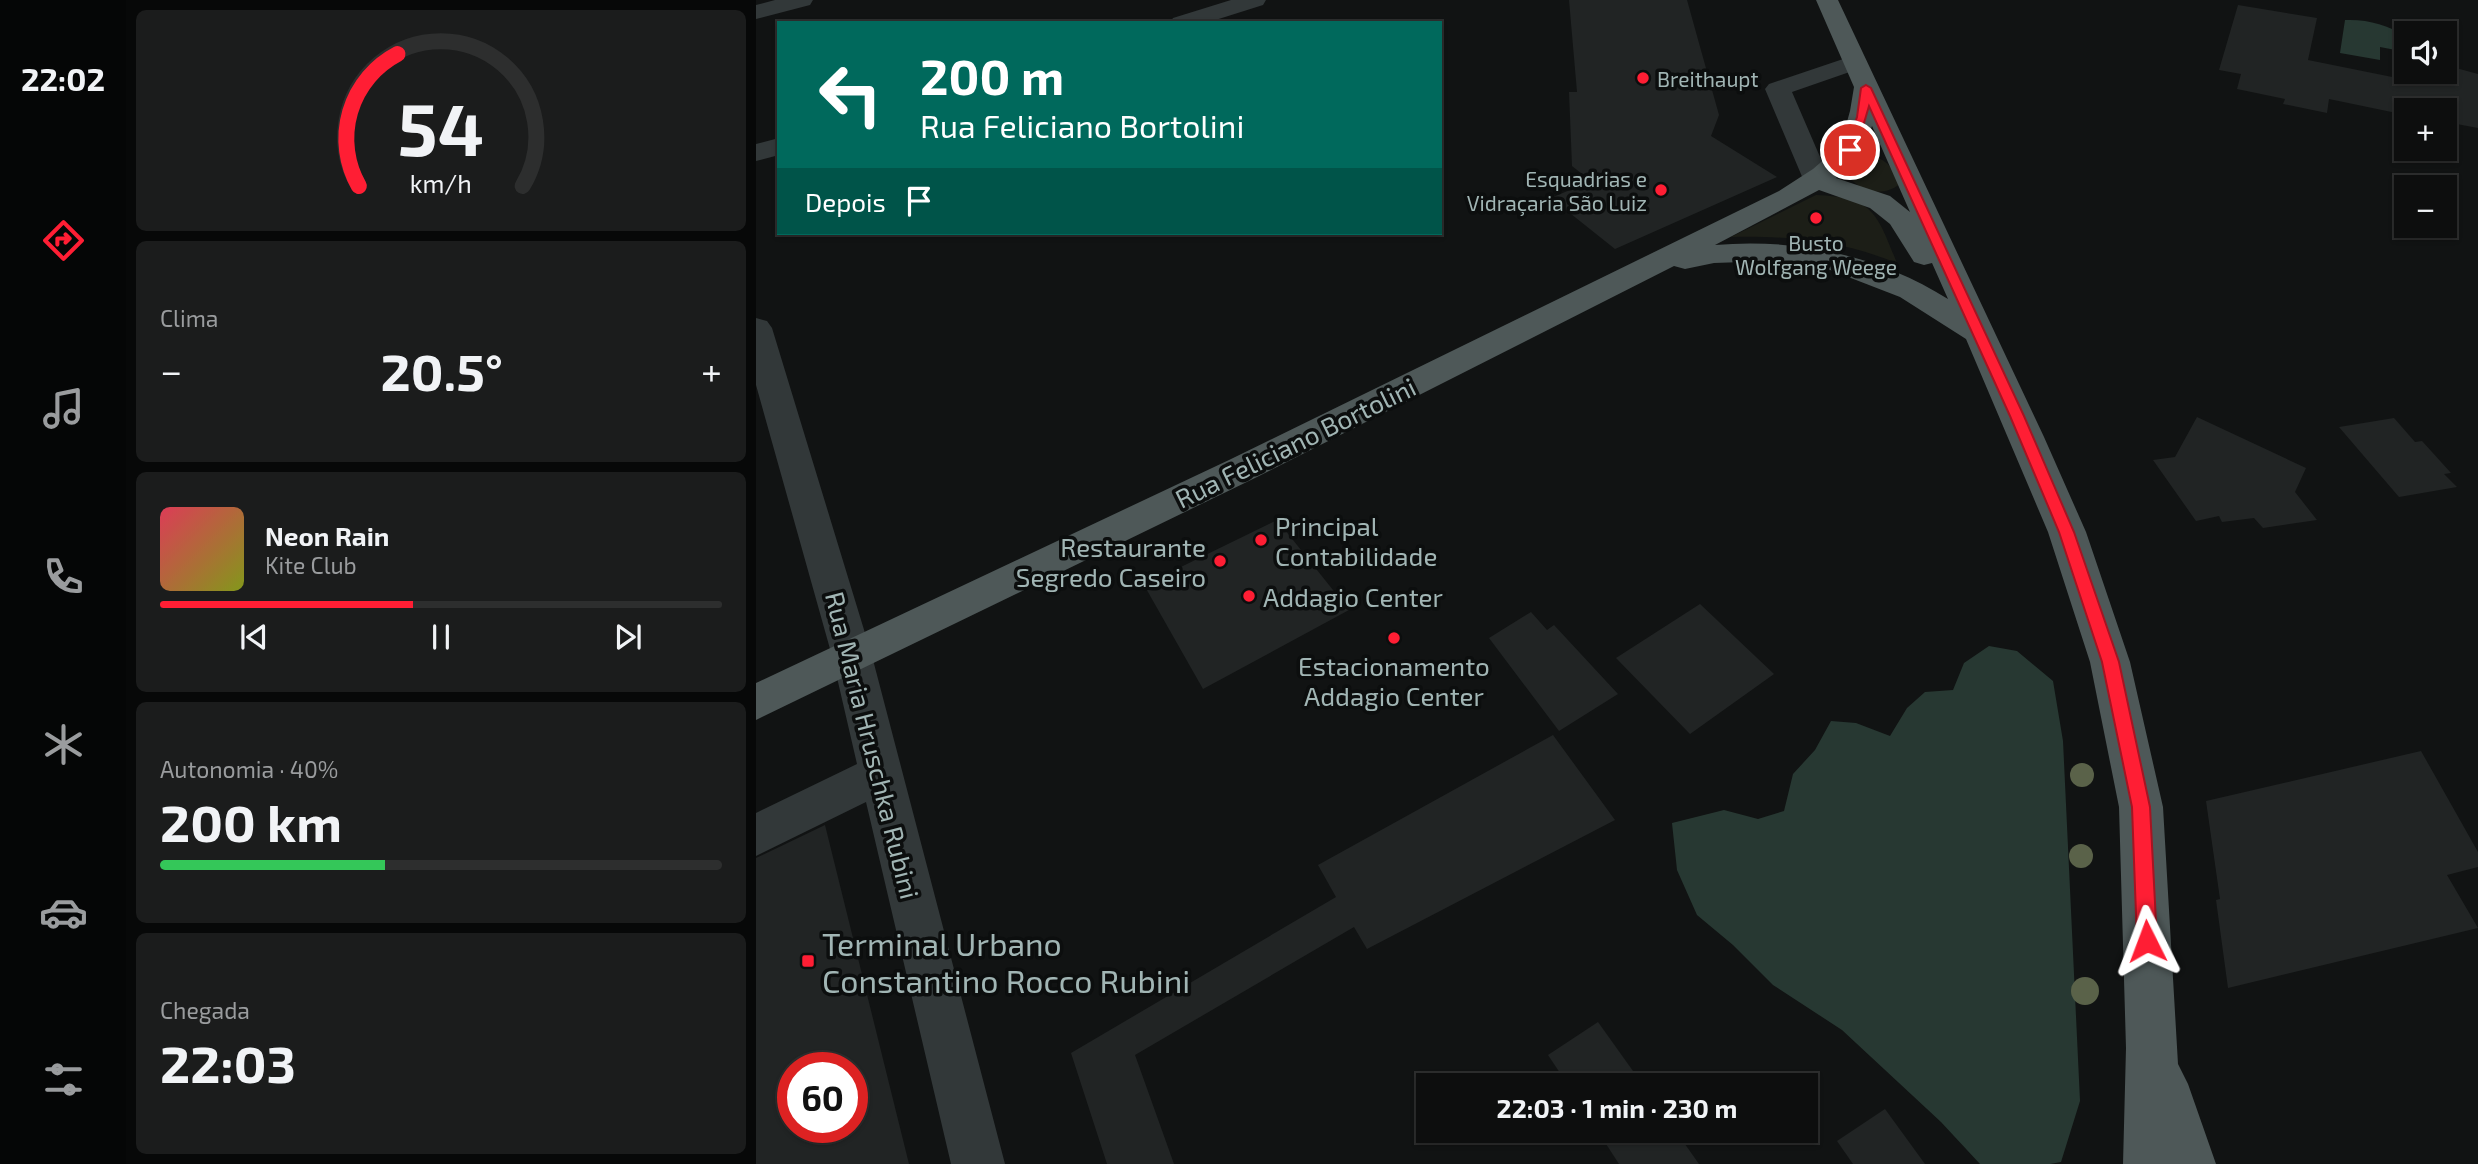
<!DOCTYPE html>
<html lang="pt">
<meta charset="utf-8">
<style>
:root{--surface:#0d0e0e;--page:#1b1c1c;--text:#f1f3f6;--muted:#9a9c9e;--line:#2d2e2e;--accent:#ff1e34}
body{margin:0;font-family:"Exo 2",sans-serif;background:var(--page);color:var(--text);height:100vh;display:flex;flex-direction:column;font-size:26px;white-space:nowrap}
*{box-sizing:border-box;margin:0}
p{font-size:23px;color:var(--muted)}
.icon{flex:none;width:38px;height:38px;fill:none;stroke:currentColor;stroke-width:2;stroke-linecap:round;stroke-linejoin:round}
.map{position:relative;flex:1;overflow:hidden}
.details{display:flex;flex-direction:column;gap:10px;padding:10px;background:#070808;width:630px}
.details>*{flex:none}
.top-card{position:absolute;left:21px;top:21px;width:665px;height:214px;border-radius:0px;box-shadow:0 2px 5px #0004,0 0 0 2px var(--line);background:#00695c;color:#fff;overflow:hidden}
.controls{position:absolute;left:1638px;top:21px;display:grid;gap:14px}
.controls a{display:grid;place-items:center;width:63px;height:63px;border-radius:0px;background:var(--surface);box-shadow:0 2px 5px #0004,0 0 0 2px var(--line);font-size:35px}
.speed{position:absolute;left:21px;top:1052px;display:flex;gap:14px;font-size:35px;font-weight:700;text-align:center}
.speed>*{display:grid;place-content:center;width:91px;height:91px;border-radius:50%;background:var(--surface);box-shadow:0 2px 5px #0004,0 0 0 2px var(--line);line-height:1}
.speed .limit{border:10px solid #d22;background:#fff;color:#111}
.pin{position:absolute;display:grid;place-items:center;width:60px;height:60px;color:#fff;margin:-30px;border:4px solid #fff;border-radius:50%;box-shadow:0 2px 7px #0007}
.me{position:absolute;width:77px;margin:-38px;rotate:357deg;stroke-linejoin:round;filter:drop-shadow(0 0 5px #0008)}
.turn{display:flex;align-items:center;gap:24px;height:147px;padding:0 28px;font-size:32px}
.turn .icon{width:91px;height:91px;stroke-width:2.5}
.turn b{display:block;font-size:49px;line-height:60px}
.then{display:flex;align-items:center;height:66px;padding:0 28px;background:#0003;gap:14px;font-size:26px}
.big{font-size:52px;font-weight:700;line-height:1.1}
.details .card{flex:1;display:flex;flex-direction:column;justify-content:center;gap:10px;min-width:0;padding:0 24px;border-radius:10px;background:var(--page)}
.details .dial{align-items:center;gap:0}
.dial svg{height:182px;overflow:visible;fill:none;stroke:var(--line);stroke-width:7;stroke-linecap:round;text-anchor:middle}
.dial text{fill:var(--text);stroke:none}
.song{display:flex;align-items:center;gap:21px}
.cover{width:84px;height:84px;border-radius:10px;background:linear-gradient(135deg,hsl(350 70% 55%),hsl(70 70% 35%))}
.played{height:7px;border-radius:4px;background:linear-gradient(90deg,var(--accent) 45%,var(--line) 45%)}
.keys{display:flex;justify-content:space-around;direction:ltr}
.heat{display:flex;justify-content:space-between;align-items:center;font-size:38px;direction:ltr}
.charge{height:10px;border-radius:5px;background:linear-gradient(90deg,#34c759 40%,var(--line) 0)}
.trip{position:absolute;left:660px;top:1073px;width:402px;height:70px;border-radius:0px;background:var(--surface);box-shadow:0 2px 5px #0004,0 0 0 2px var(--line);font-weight:700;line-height:70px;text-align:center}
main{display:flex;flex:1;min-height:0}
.menu{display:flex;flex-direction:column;width:126px;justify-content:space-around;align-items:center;background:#050606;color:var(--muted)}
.menu .icon{width:49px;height:49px}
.menu .active{color:var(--accent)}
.menu b{font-size:32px;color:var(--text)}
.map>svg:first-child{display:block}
</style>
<main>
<nav class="menu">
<b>22:02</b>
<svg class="icon active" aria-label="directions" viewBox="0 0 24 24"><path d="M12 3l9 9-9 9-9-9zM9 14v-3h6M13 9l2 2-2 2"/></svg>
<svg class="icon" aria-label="music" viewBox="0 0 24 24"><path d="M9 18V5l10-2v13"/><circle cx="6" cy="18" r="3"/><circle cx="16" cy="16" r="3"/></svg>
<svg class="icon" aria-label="phone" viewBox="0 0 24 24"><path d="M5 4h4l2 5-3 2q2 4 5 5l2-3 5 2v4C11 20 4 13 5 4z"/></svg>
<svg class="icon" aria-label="climate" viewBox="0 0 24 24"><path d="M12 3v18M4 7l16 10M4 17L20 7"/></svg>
<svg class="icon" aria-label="car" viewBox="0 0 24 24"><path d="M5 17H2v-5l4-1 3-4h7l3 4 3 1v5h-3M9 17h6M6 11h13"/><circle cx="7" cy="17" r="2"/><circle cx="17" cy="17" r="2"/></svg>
<svg class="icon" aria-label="filters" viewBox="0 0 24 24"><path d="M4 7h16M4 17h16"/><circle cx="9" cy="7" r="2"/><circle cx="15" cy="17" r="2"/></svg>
</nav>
<section class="details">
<div class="card dial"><svg viewBox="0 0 100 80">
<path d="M14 69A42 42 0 1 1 86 69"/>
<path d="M14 69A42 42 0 0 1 31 11" stroke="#ff1e34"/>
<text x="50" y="56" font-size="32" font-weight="700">54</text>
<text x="50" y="72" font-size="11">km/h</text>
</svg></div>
<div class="card"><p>Clima</p>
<div class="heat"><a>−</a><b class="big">20.5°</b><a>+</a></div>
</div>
<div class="card">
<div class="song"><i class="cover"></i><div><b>Neon Rain</b><p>Kite Club</p></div></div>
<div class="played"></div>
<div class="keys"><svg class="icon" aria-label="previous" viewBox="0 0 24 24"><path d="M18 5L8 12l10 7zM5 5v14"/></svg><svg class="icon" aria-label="pause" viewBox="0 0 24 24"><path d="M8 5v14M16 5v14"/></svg><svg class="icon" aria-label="next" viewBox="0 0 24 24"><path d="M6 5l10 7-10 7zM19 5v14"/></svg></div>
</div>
<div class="card"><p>Autonomia · 40%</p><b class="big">200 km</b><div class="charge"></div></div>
<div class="card"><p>Chegada</p><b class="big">22:03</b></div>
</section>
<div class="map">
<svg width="1722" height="1164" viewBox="0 0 1722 1164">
<rect width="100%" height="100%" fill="#111313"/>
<g fill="#1c1e17">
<path d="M1115,155C1131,160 1137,168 1144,184C1127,197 1106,193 1092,176L1101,162Z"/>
<path d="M1060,195C1118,197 1121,214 1141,263C1082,240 1037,236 975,237Z"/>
</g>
<g fill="#273832">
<path d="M1589,20C1612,19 1631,25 1650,36V52L1624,47V60L1584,53Z"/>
<path d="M1233,646L1261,651L1297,681L1307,741L1324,1101L1305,1162L1294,1164H1224L1185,1122L1086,1030L1017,985L977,945L941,915L921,870L916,823L968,810L1002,819L1028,811L1037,774L1059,750L1075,721L1100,723L1134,736L1151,708L1169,692L1197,690L1208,663Z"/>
</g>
<g fill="#212424" fill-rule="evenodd">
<path d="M813,0H931L963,115L955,136L1021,177L859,249L795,198L835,181L816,166L813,92H821Z"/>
<path d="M1482,5L1561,18L1552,60L1656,81L1657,72H1689V65L1722,74V128L1690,122L1689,161L1649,153L1650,142V149H1689V110H1650V115L1573,99L1571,113L1527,104L1529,99L1481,89L1485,74L1463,70Z"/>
<path d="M1441,417L1550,468L1539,492L1561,520L1507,528L1498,518L1466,522L1463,516L1440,521L1397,460L1419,457Z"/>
<path d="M1638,418L1659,442L1666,441L1695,473L1688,474L1701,487L1643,497L1583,427Z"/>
<path d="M521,520L593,610L447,689L388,585Z"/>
<path d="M944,604L1018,674L934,734L860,658Z"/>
<path d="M775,612L791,630L798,625L862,694L803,731L733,638Z"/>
<path d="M797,735L859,820L611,949L598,927L379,1055L418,1164H351L315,1053L580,897L562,865Z"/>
<path d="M1665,751L1722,852V867L1691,875L1722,928L1472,988L1460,900L1464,899L1450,801Z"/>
<path d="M69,825L153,1164H0V858ZM37,1068H96V1127H37Z"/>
<path d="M842,1022L887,1085H812L792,1055Z"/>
<path d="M1129,1109L1169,1164H1097L1081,1141Z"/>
<path d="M841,1130H919L943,1164H863Z"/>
</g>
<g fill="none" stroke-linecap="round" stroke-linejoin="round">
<g fill="#323839" fill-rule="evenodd">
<path d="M19,0H57L54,5L0,19V5Z"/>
<path d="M475,0H510L507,5L450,23H414L417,18Z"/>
<path d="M1099,55L1108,57L1111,62L1108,67L1036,92L1074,180L1070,186L1060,188L1050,186L1009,89L1013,84Z"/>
<path d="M23,138V155L0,161V144Z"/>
<path d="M0,318L11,321L16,328L116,656L249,1164H195L110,802L0,856V813L101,764L76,656L0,385Z"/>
</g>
<path fill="#4e5858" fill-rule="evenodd" d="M1060,0H1082L1288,437L1330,532L1374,662L1407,807L1422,1064L1432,1084L1460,1164H1367L1370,1048L1363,807L1334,662L1292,532L1210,339L1144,297L1069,268L1016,261L958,263L929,269L918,266L499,478L0,720V683L473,460L1023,191L1057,169L1079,150L1089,129L1094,111L1098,87ZM1116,126L1154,212L1134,196L1080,178C1097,164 1109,147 1116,126ZM1063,190L1114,208L1134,224L1158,262L1168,265L1176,263L1192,299C1122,255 1040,238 959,245Z"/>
</g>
<g fill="#5a6249">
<circle cx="1326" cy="775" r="12"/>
<circle cx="1325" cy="856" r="12"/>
<circle cx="1329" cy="991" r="14"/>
</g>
<path fill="#ff1e34" stroke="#a61422" stroke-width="2" d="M1110,85L1115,88L1268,416L1318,532L1363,662L1394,807L1401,941L1398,948L1391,951L1384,948L1381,941L1376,807L1346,662L1303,532L1254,416L1113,106L1100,150L1094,153L1089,150L1101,117L1105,88Z"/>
<g fill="#ff1e34" stroke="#0c0e0e" stroke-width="2.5">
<circle cx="887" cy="78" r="7"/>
<circle cx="905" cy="190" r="7"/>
<circle cx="1060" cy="218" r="7"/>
<circle cx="505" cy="540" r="7"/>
<circle cx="464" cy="561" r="7"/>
<circle cx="493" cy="596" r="7"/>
<circle cx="638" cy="638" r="7"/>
<rect x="45" y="954" width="14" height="14" rx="3.5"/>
</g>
<g text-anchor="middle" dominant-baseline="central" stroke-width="7" stroke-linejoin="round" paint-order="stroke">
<g font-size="21" fill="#a1b5b4" stroke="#0c0e0e" text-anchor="start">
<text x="901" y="78">Breithaupt</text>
<text x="891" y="178" text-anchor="end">Esquadrias e<tspan x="891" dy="24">Vidraçaria São Luiz</tspan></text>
<text x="1060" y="242" text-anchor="middle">Busto<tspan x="1060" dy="24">Wolfgang Weege</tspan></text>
</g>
<g font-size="26" fill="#a1b5b4" stroke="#0c0e0e">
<text transform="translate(539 442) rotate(-26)">Rua Feliciano Bortolini</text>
<text transform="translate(117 745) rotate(76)">Rua Maria Hruschka Rubini</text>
</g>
<g font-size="26" fill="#a1b5b4" stroke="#0c0e0e" text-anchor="start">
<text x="519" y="525">Principal<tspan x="519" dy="30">Contabilidade</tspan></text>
<text x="450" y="546" text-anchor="end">Restaurante<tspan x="450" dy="30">Segredo Caseiro</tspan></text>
<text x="507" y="596">Addagio Center</text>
<text x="638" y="665" text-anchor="middle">Estacionamento<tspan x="638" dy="30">Addagio Center</tspan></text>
</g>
<g font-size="32" fill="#a1b5b4" stroke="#0c0e0e" text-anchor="start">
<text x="66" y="943">Terminal Urbano<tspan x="66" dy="37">Constantino Rocco Rubini</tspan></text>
</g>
</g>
</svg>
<div class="controls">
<a><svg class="icon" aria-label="sound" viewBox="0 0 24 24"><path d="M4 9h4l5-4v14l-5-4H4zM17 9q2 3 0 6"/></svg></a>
<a>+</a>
<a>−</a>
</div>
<div class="speed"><div class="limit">60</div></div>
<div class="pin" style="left:1094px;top:150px;background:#d93025"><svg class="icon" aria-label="arrive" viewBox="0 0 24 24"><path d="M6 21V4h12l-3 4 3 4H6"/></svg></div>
<svg class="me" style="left:1391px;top:941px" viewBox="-20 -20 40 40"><path d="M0-17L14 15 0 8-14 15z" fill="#ff1e34" stroke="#fff" stroke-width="4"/></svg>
<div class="trip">22:03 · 1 min · 230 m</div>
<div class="top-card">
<div class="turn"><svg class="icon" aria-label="left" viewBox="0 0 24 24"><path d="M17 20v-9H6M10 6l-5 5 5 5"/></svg><div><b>200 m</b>Rua Feliciano Bortolini</div></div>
<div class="then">Depois<svg class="icon" aria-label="arrive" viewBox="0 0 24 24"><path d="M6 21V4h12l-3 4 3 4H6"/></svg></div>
</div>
</div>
</main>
